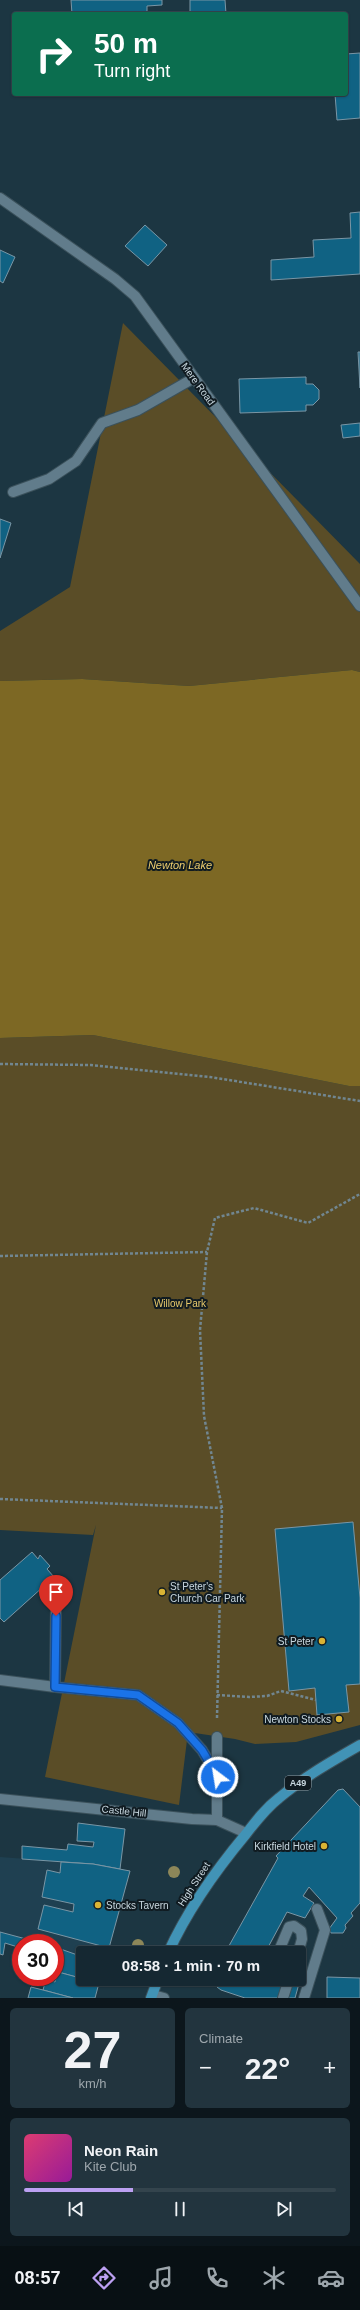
<!DOCTYPE html>
<meta charset="utf-8">
<style>
:root{--surface:#152832;--page:#22343e;--text:#f1f3f6;--muted:#9da6ac;--line:#34444d;--accent:#bca0f2}
body{margin:0;font-family:Arial,sans-serif;background:var(--page);color:var(--text);height:100vh;display:flex;flex-direction:column;font-size:15px;white-space:nowrap}
*{box-sizing:border-box;margin:0}
p{font-size:13px;color:var(--muted)}
.icon{flex:none;width:22px;height:22px;fill:none;stroke:currentColor;stroke-width:2;stroke-linecap:round;stroke-linejoin:round}
.map{position:relative;height:1998px;overflow:hidden}
.panel{display:flex;flex-direction:column;gap:10px;padding:10px;background:#0c161c;flex:1}
.panel>*{flex:none}
.top-card{position:absolute;left:12px;top:12px;width:336px;height:84px;border-radius:4px;box-shadow:0 1px 3px #0004,0 0 0 1px var(--line);background:#0b6e4f;color:#fff;overflow:hidden}
.speed{position:absolute;left:12px;top:1934px;display:flex;gap:8px;font-size:20px;font-weight:700;text-align:center}
.speed>*{display:grid;place-content:center;width:52px;height:52px;border-radius:50%;background:var(--surface);box-shadow:0 1px 3px #0004,0 0 0 1px var(--line);line-height:1}
.speed .limit{border:6px solid #d22;background:#fff;color:#111}
.pin{position:absolute;display:grid;place-items:center;width:34px;height:34px;color:#fff;margin:-41px -17px;border-radius:50% 50% 50% 0;rotate:-45deg;box-shadow:0 0 4px #0007}
.pin .icon{rotate:45deg}
.me{position:absolute;width:44px;margin:-22px;rotate:329deg;stroke-linejoin:round;filter:drop-shadow(0 0 3px #0008)}
.turn{display:flex;align-items:center;gap:14px;height:84px;padding:0 16px;font-size:18px}
.turn .icon{width:52px;height:52px;stroke-width:2.5}
.turn b{display:block;font-size:28px;line-height:34px}
.big{font-size:30px;font-weight:600;line-height:1.1}
.panel .tile{flex:1;display:flex;flex-direction:column;justify-content:center;gap:6px;min-width:0;padding:0 14px;border-radius:6px;background:var(--page)}
.panel .dial{align-items:center;gap:0}
.dial b{font-size:52px;line-height:1}
.song{display:flex;align-items:center;gap:12px}
.cover{width:48px;height:48px;border-radius:6px;background:linear-gradient(135deg,hsl(340 70% 55%),hsl(300 70% 35%))}
.played{height:4px;border-radius:2px;background:linear-gradient(90deg,var(--accent) 35%,var(--line) 35%)}
.keys{display:flex;justify-content:space-around;direction:ltr}
.heat{display:flex;justify-content:space-between;align-items:center;font-size:22px;direction:ltr}
.panel .tiles{flex:1;display:grid;gap:10px;grid-template-columns:1fr 1fr}
.tile:last-child{grid-column:span 2}
.trip{position:absolute;left:76px;top:1946px;width:230px;height:40px;border-radius:4px;background:var(--surface);box-shadow:0 1px 3px #0004,0 0 0 1px var(--line);font-weight:600;line-height:40px;text-align:center}
.tab-bar{display:flex;height:64px;justify-content:space-around;align-items:center;background:#081014;color:var(--muted)}
.tab-bar .icon{width:28px;height:28px}
.tab-bar .selected{color:var(--accent)}
.tab-bar b{font-size:18px;color:var(--text)}
.map>svg:first-child{display:block}
</style>
<div class="map">
<svg width="360" height="1998" viewBox="0 0 360 1998">
<rect width="100%" height="100%" fill="#1c3642"/>
<path fill="#1f4051" d="M0,1857L93,1864L130,1871L107,1953H83V1979L55,1971V1943H25V1939L0,1932Z"/>
<g fill="#5a4d27">
<path d="M123,323L360,564V672L352,670L189,686L82,679L0,681V631L70,587Z"/>
<path d="M93,1035L349,1086H360V1725L296,1742L255,1744L235,1739L188,1732L179,1805L45,1777L96,1525L93,1535L0,1530V1038Z"/>
</g>
<path fill="#7d6824" d="M352,670L360,672V1086H349L93,1035L0,1038V681L82,679L189,686Z"/>
<g fill="#106283" stroke="#7a96a5">
<path d="M71,0H162V5L147,6V14H72Z"/>
<path d="M190,0H225L226,14H190Z"/>
<path d="M360,53V118L337,120L335,94H346V54Z"/>
<path d="M360,212V274L271,280V260L314,257L313,240L351,238L350,213Z"/>
<path d="M145,225L167,245L148,266L125,246Z"/>
<path d="M0,250L15,257L3,283L0,281Z"/>
<path d="M358,352H360V388Z"/>
<path d="M306,377V384H313L319,390V399L313,405H306V411L240,413L239,379Z"/>
<path d="M360,423V436L343,438L341,425Z"/>
<path d="M0,519L11,523L0,558Z"/>
<path d="M353,1522L360,1598V1684L346,1685L349,1712L317,1715L315,1688L289,1691L275,1529Z"/>
<path d="M32,1552L38,1559L40,1555L50,1566L47,1569L54,1577L4,1622L0,1618V1580Z"/>
<path d="M343,1789L360,1807V1903L351,1913L353,1916L345,1925L346,1928L343,1933H331L329,1929L337,1918L309,1887L303,1896L314,1903L305,1918L287,1912L265,1953H225L278,1858L276,1856L338,1790Z"/>
<path d="M78,1823L125,1829L120,1869L93,1864L22,1859V1846L67,1850L68,1844L93,1847L94,1842L77,1841Z"/>
<path d="M61,1862L93,1864L130,1871L109,1948L38,1929L44,1905L73,1912L74,1904L42,1897L47,1870L60,1873Z"/>
<path d="M0,1932L26,1939L25,1943H21V1948L5,1943L3,1955L0,1954Z"/>
<path d="M55,1947L83,1957V1979L55,1971Z"/>
<path d="M58,1972L99,1983L95,1998H73L43,1990L46,1979L55,1982Z"/>
<path d="M327,1977L360,1978V1998H327Z"/>
<path d="M83,1979H100L99,1983Z"/>
<path d="M213,1979H296L300,1980L295,1998H245L221,1990L217,1987Z"/>
<path d="M31,1987L43,1990L73,1998H28Z"/>
</g>
<g fill="none" stroke-linecap="round" stroke-linejoin="round">
<g stroke="#3b515b" stroke-width="12">
<g id="lane">
<path d="M13,492L49,479L76,461L102,423L138,410L194,378"/>
<path d="M278,1953L289,1927L294,1926L301,1931L302,1939L298,1953"/>
<path d="M283,1998L289,1979"/>
<path d="M304,1998L325,1930L317,1909"/>
</g>
</g>
<g stroke="#3b515b" stroke-width="12">
<g id="street">
<path d="M0,198L115,279L135,296L360,606"/>
<path d="M56,1602L55,1687L138,1695L178,1723L202,1750L218,1777"/>
<path d="M0,1680L55,1687"/>
<path d="M0,1799L192,1819L217,1820L246,1833"/>
<path d="M217,1820V1737"/>
</g>
</g>
<g stroke="#3b515b" stroke-width="12">
<path id="secondary" d="M153,1995L164,1998"/>
</g>
<g stroke="#3b515b" stroke-width="12">
<g id="primary">
<path d="M168,1953C188,1909 216,1870 246,1834C256,1821 266,1808 279,1798C304,1777 332,1761 360,1745"/>
<path d="M151,1998L158,1979"/>
</g>
</g>
<g stroke="#718690" stroke-width="2.5" stroke-dasharray="3 2" stroke-linecap="butt">
<path d="M0,1064L91,1065L210,1077L360,1101"/>
<path d="M0,1256L207,1252"/>
<path d="M0,1499L222,1508"/>
<path d="M217,1695L249,1697L267,1696L281,1691L316,1700"/>
<path d="M217,1718L222,1508L204,1416L200,1330L207,1252L215,1218L254,1208L308,1223L360,1194"/>
</g>
<use href="#lane" stroke="#617c8b" stroke-width="10"/>
<use href="#street" stroke="#617c8b" stroke-width="10"/>
<use href="#secondary" stroke="#617c8b" stroke-width="10"/>
<use href="#primary" stroke="#4193b6" stroke-width="10"/>
</g>
<g fill="#8d8759">
<circle cx="174" cy="1872" r="6"/>
<circle cx="138" cy="1945" r="6"/>
</g>
<g fill="none" stroke-linecap="round" stroke-linejoin="round">
<g stroke="#114b97" stroke-width="10">
<path id="route" d="M56,1616L55,1687L138,1695L178,1723L202,1750L218,1777"/>
</g>
<use href="#route" stroke="#1a73e8" stroke-width="7"/>
</g>
<g fill="#d9b334" stroke="#101b21" stroke-width="1.5">
<circle cx="162" cy="1592" r="4"/>
<circle cx="322" cy="1641" r="4"/>
<circle cx="339" cy="1719" r="4"/>
<circle cx="324" cy="1846" r="4"/>
<circle cx="98" cy="1905" r="4"/>
</g>
<g text-anchor="middle" dominant-baseline="central" stroke-width="4" stroke-linejoin="round" paint-order="stroke">
<rect fill="#101b21" stroke="#919fa6" stroke-width="1" x="285" y="1776" width="26" height="14" rx="3"/>
<g font-size="9" font-weight="bold" fill="#c8d7df">
<text x="298" y="1783">A49</text>
</g>
<g font-size="10" fill="#c8d7df" stroke="#101b21">
<text transform="translate(198 384) rotate(54)">Mere Road</text>
<text transform="translate(124 1811) rotate(6)">Castle Hill</text>
<text transform="translate(194 1884) rotate(-57)">High Street</text>
</g>
<g font-size="10" fill="#e9ca6b" stroke="#101b21">
<text x="180" y="1303">Willow Park</text>
</g>
<g font-size="10" fill="#c8d7df" stroke="#101b21" text-anchor="end">
<text x="170" y="1586" text-anchor="start">St Peter's<tspan x="170" dy="12">Church Car Park</tspan></text>
<text x="314" y="1641">St Peter</text>
<text x="331" y="1719">Newton Stocks</text>
<text x="316" y="1846">Kirkfield Hotel</text>
<text x="106" y="1905" text-anchor="start">Stocks Tavern</text>
</g>
<g font-size="11" font-style="italic" fill="#edcd6e" stroke="#101b21">
<text x="180" y="865">Newton Lake</text>
</g>
</g>
</svg>
<div class="speed"><div class="limit">30</div></div>
<div class="pin" style="left:56px;top:1616px;background:#d93025"><svg class="icon" aria-label="arrive" viewBox="0 0 24 24"><path d="M6 21V4h12l-3 4 3 4H6"/></svg></div>
<svg class="me" style="left:218px;top:1777px" viewBox="-20 -20 40 40"><circle r="17" fill="#1a73e8" stroke="#fff" stroke-width="3"/><path d="M0-11L8 9 0 5-8 9z" fill="#fff"/></svg>
<div class="trip">08:58 · 1 min · 70 m</div>
<div class="top-card">
<div class="turn"><svg class="icon" aria-label="right" viewBox="0 0 24 24"><path d="M7 20v-9h11M14 6l5 5-5 5"/></svg><div><b>50 m</b>Turn right</div></div>
</div>
</div>
<section class="panel">
<div class="tiles">
<div class="tile dial"><b>27</b><p>km/h</p></div>
<div class="tile"><p>Climate</p>
<div class="heat"><a>−</a><b class="big">22°</b><a>+</a></div>
</div>
<div class="tile">
<div class="song"><i class="cover"></i><div><b>Neon Rain</b><p>Kite Club</p></div></div>
<div class="played"></div>
<div class="keys"><svg class="icon" aria-label="previous" viewBox="0 0 24 24"><path d="M18 5L8 12l10 7zM5 5v14"/></svg><svg class="icon" aria-label="pause" viewBox="0 0 24 24"><path d="M8 5v14M16 5v14"/></svg><svg class="icon" aria-label="next" viewBox="0 0 24 24"><path d="M6 5l10 7-10 7zM19 5v14"/></svg></div>
</div>
</div>
</section>
<nav class="tab-bar">
<b>08:57</b>
<svg class="icon selected" aria-label="directions" viewBox="0 0 24 24"><path d="M12 3l9 9-9 9-9-9zM9 14v-3h6M13 9l2 2-2 2"/></svg>
<svg class="icon" aria-label="music" viewBox="0 0 24 24"><path d="M9 18V5l10-2v13"/><circle cx="6" cy="18" r="3"/><circle cx="16" cy="16" r="3"/></svg>
<svg class="icon" aria-label="phone" viewBox="0 0 24 24"><path d="M5 4h4l2 5-3 2q2 4 5 5l2-3 5 2v4C11 20 4 13 5 4z"/></svg>
<svg class="icon" aria-label="climate" viewBox="0 0 24 24"><path d="M12 3v18M4 7l16 10M4 17L20 7"/></svg>
<svg class="icon" aria-label="car" viewBox="0 0 24 24"><path d="M5 17H2v-5l4-1 3-4h7l3 4 3 1v5h-3M9 17h6M6 11h13"/><circle cx="7" cy="17" r="2"/><circle cx="17" cy="17" r="2"/></svg>
</nav>
